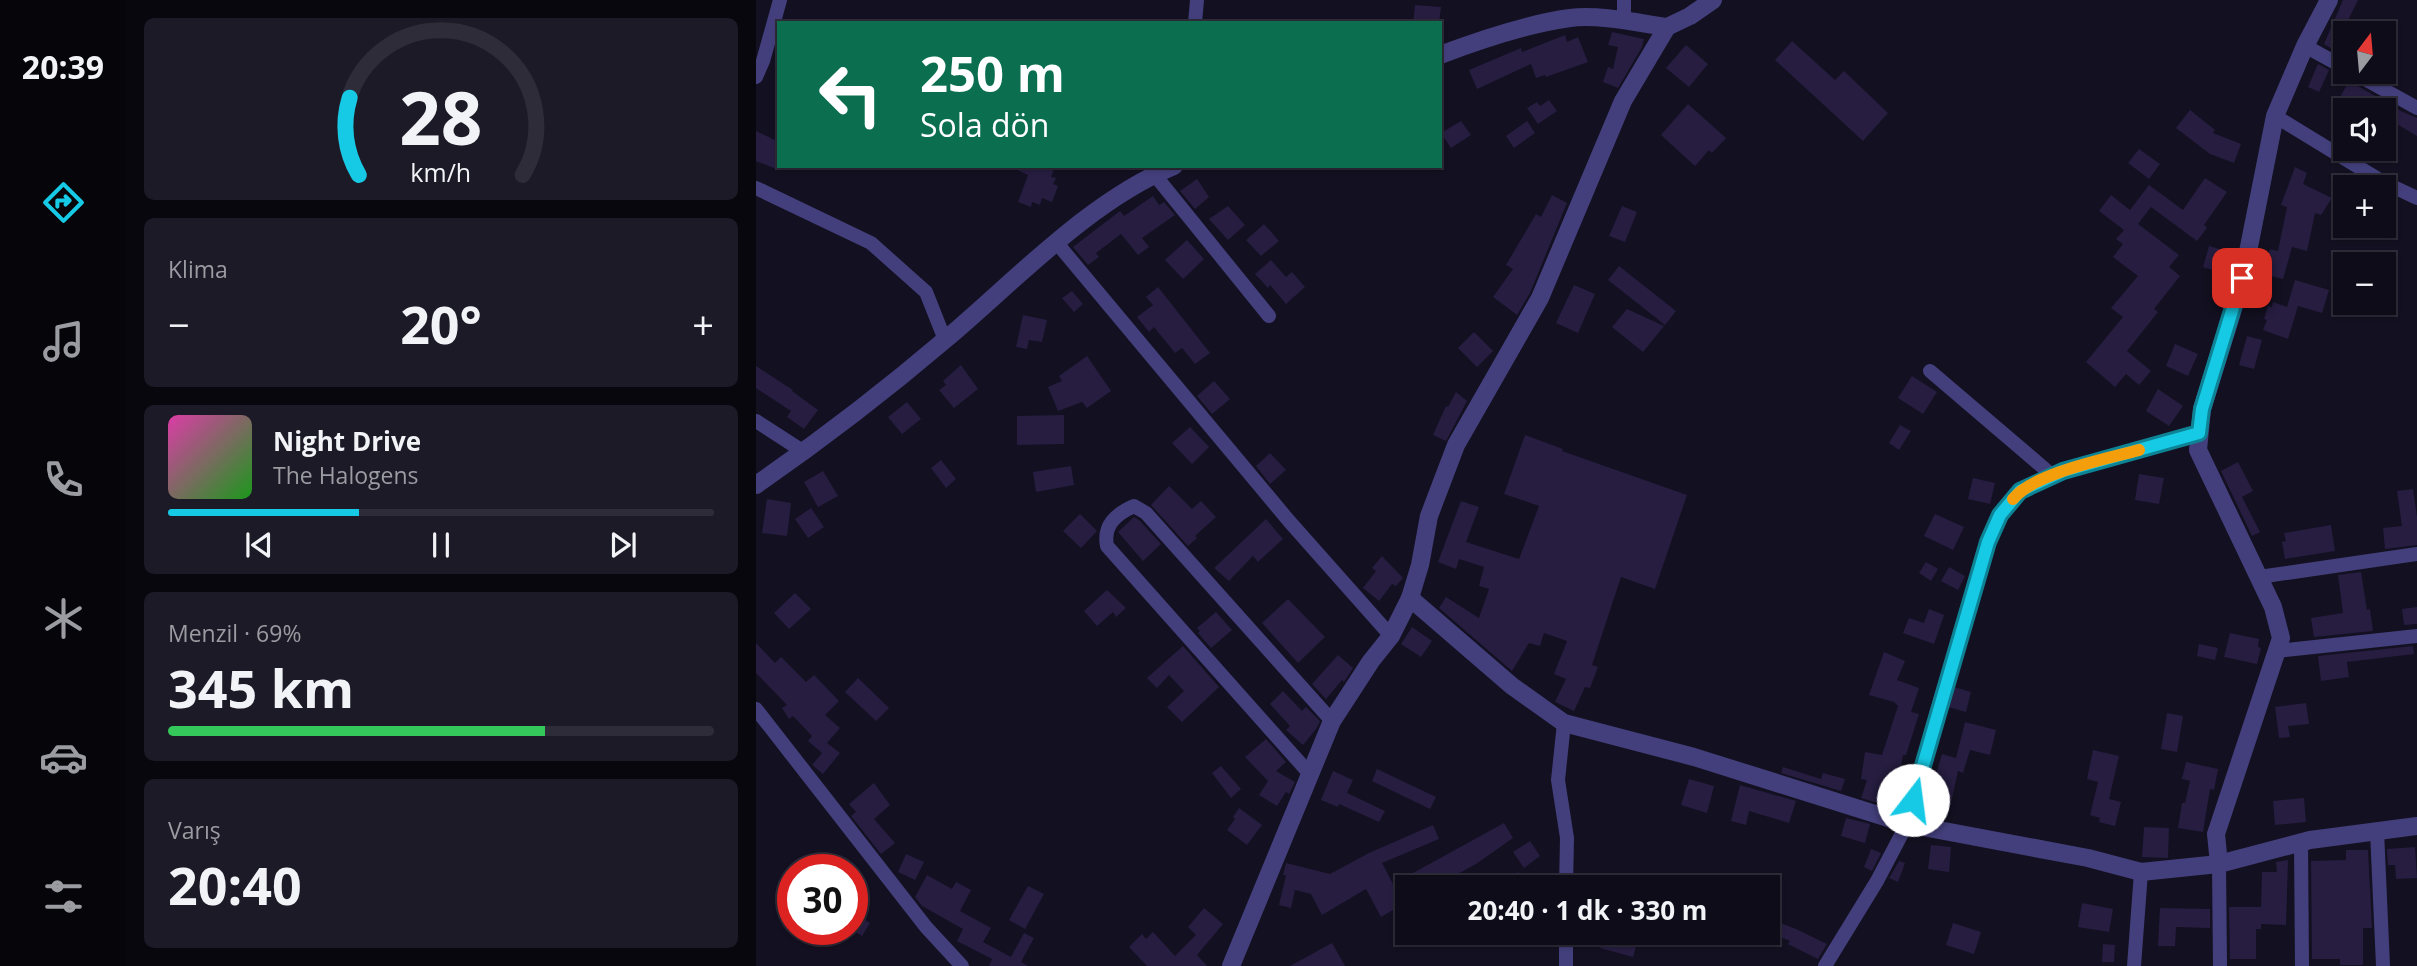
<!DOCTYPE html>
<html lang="tr">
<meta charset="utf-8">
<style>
:root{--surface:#0e0c19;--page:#1c1a26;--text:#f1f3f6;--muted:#9b9ba2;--line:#2e2c38;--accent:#16cae5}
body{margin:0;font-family:"Open Sans",sans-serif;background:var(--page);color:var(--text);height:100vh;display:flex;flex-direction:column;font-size:26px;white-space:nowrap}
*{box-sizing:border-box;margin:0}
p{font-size:23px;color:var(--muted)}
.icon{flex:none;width:38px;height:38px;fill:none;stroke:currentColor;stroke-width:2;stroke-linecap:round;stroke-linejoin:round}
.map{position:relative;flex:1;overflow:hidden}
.details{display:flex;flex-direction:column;gap:18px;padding:18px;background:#08070e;width:630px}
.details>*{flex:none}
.banner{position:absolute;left:21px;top:21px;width:665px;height:147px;border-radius:0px;box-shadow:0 2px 5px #0004,0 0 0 2px var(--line);background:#0b6e4f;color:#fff;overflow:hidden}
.needle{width:46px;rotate:16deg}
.tools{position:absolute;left:1577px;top:21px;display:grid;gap:14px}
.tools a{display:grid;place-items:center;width:63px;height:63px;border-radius:0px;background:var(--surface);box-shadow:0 2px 5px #0004,0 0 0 2px var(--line);font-size:35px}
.speed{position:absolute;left:21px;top:854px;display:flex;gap:14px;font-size:35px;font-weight:700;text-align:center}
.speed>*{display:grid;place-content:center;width:91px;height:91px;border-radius:50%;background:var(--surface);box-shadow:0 2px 5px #0004,0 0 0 2px var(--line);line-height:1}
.speed .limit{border:10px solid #d22;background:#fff;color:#111}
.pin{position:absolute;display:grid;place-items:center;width:60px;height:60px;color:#fff;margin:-30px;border-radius:14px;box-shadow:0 4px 10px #0006}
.me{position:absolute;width:77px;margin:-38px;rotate:15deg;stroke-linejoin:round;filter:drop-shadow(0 0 5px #0008)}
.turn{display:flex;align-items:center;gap:24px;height:147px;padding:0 28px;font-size:32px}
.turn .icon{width:91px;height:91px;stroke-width:2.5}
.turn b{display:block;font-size:49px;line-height:60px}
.big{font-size:52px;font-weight:700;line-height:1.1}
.details .tile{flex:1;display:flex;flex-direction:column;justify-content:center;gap:10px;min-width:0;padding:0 24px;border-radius:10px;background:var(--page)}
.details .dial{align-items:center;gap:0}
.dial svg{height:182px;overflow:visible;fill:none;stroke:var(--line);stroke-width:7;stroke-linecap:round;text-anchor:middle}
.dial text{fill:var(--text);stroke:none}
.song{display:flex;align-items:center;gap:21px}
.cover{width:84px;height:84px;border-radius:10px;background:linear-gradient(135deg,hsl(320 70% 55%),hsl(120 70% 35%))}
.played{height:7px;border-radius:4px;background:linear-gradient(90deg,var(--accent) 35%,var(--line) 35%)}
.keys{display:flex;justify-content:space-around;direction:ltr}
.heat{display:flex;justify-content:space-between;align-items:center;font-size:38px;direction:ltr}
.charge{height:10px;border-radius:5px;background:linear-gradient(90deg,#34c759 69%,var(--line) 0)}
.trip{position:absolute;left:639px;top:875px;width:385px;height:70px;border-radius:0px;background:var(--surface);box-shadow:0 2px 5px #0004,0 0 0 2px var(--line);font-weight:700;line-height:70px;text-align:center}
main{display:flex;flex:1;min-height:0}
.menu{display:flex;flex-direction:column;width:126px;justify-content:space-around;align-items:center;background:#06050a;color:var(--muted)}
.menu .icon{width:49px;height:49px}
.menu .active{color:var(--accent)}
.menu b{font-size:32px;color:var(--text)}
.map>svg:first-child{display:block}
</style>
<main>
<nav class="menu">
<b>20:39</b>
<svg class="icon active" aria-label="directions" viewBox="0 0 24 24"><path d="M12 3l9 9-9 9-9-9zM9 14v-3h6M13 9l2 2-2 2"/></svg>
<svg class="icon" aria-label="music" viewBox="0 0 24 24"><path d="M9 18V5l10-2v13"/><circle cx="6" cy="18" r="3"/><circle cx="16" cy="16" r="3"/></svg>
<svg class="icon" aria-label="phone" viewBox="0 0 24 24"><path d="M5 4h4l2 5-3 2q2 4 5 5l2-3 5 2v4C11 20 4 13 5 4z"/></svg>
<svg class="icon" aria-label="climate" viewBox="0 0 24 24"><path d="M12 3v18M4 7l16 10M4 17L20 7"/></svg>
<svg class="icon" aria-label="car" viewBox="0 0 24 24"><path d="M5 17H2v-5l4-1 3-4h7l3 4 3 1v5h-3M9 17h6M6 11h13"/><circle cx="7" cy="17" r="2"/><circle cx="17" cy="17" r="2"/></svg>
<svg class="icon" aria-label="filters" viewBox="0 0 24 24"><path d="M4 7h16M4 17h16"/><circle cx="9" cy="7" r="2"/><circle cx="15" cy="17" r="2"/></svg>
</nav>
<section class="details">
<div class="tile dial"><svg viewBox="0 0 100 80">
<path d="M14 69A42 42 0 1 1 86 69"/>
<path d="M14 69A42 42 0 0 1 10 35" stroke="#16cae5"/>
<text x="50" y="56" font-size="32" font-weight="700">28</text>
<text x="50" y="72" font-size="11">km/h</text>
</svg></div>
<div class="tile"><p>Klima</p>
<div class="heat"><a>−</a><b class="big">20°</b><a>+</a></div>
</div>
<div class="tile">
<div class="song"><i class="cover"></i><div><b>Night Drive</b><p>The Halogens</p></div></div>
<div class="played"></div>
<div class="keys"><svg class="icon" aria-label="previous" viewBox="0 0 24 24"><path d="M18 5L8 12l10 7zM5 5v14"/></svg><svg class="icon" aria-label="pause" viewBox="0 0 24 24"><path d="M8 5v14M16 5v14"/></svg><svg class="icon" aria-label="next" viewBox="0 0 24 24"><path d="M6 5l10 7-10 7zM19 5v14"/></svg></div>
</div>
<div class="tile"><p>Menzil · 69%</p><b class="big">345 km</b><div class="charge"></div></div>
<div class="tile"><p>Varış</p><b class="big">20:40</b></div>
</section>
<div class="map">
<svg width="1661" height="966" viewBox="0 0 1661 966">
<rect width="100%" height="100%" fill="#131021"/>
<g fill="#261d40">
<path d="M1587,0H1602L1591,22L1596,23L1592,33H1589L1585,51L1582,50L1581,52L1568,44Z"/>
<path d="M659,5L685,7L683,23H657Z"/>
<path d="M856,32L888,39L886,47L862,88L847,82L852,67L857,69L862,47L852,45Z"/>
<path d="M809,35L811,42L822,37L832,62L790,77L789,75L780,78L775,64L721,89L713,70L765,48L766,52Z"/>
<path d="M1036,41L1079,80L1088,71L1132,113L1107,141L1019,60Z"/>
<path d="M930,45L952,64L933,87L910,68Z"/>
<path d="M1562,64L1573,70L1563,92L1552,87Z"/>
<path d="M1593,81L1645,111L1661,118V136L1636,121L1628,135V110H1590L1592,107L1582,101Z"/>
<path d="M793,100L801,111L782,124L771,108L781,102L784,106Z"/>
<path d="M932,104L970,138L956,153L953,150L939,166L905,135Z"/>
<path d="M1434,110L1459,130L1457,133L1485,144L1478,163L1454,154L1420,128Z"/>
<path d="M1589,112V144L1575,137Z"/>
<path d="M705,121L715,135L695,148L685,133Z"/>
<path d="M771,121L779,133L758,148L750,136Z"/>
<path d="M0,131L23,142V170L0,161Z"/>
<path d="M1383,149L1404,164L1393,179L1372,163Z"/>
<path d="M253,166H299L295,177L300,178L297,184L302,186L296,202L286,198L284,205L276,202L275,207L262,202L272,175Z"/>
<path d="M1539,167L1551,173L1547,184L1576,198L1565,215L1559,213L1551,251L1536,247L1527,279L1507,274L1514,249L1522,251L1531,207L1525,205Z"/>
<path d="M1449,178L1471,192L1448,225L1451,228L1441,241L1395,207L1382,224L1423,255L1413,267L1424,276L1398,309L1402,312L1371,351L1395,371L1383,385L1370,374L1359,387L1330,362L1367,317L1355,308L1382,276L1357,257L1367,244L1360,239L1368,230L1343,211L1355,195L1374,210L1393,185L1427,210Z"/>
<path d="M441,179L453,197L439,209L424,191Z"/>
<path d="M796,195L811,203L774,293L761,315L737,297L757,269L750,265L780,214L785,217Z"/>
<path d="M397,196L403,205L408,202L419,215L386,238L393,247L382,255L365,234L340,253L343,257L332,265L317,247L364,211L368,216Z"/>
<path d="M472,206L489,225L472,240L453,219Z"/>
<path d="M866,206L881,212L869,242L853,236Z"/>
<path d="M508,224L523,241L505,256L490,240Z"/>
<path d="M431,240L448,259L427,279L409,260Z"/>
<path d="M1453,246L1478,253L1472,275L1447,267Z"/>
<path d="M515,260L530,277L536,272L549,287L530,304L514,285L512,288L499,274Z"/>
<path d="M863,266L920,311L909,325L852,280Z"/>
<path d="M1539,280L1573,290L1566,313L1542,306L1532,339L1507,330L1511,320L1508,319L1512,306L1516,307L1517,302L1531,307Z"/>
<path d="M818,285L839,294L822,333L800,323Z"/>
<path d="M402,287L454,353L439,364L426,348L419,353L398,327L393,332L381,317L397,305L390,297Z"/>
<path d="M316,291L327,304L318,312L306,298Z"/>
<path d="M871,309L908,326L887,352L856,327Z"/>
<path d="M267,315L291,320L286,342L273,340L271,349L260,347Z"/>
<path d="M718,332L737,351L721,367L702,348Z"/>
<path d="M1491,336L1506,340L1498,369L1483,365Z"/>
<path d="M1419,344L1442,354L1432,376L1410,366Z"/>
<path d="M331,356L355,391L331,408L326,402L302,411L292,387L306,381L303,376Z"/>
<path d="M205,365L222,389L198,408L183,390L190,385L187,381Z"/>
<path d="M0,366L37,390L36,391L62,410L48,429L31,417L35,411L0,388Z"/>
<path d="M1156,376L1181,392L1167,414L1142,398Z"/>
<path d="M458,381L474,399L456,414L441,396Z"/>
<path d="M1402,389L1427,406L1413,426L1390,411Z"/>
<path d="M700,392L711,401L690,441L677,435L690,406L692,407Z"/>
<path d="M151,402L165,419L146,434L132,417Z"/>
<path d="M308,415V444L261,445V416Z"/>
<path d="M1144,425L1155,431L1143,450L1133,443Z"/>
<path d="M434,427L453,447L436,464L416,443Z"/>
<path d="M769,435L807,449L806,451L931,495L899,589L865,577L836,665L842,667L834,688L829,687L818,711L799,702L810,679L798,674L811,641L788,633L784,646L773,643L756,671L683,608L690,597L723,618L733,589L723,586L728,567L703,559L700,569L682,562L705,501L723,507L710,542L763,559L783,506L748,494Z"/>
<path d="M514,453L530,470L514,484L500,466Z"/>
<path d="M185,460L200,479L190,488L175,468Z"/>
<path d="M1482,462L1497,491L1486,497L1504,532L1496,536L1465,471Z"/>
<path d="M315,466L318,485L280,492L277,472Z"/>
<path d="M67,471L82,496L62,507L48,482Z"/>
<path d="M1383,474L1408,478L1403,504L1379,500Z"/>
<path d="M1217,478L1239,483L1234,504L1212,499Z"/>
<path d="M413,486L436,509L445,501L460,517L439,536L441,538L432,546L395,505Z"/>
<path d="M1657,489L1661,517V545L1629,549L1627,528L1646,526L1641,491Z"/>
<path d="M11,499L35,503L31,536L6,533Z"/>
<path d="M55,508L68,527L52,538L39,519Z"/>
<path d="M324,514L341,531L325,548L307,531Z"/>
<path d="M1179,514L1208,527L1197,550L1168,536Z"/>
<path d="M378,517L384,521L405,544L387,561L362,532Z"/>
<path d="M510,519L527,539L502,562L497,556L473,581L458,568Z"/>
<path d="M1575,525L1579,551L1529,559L1526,542L1530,541L1528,533Z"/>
<path d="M626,556L647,578L640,586L636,584L623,601L607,588L620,571L616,568Z"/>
<path d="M1170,562L1182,569L1175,581L1163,573Z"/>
<path d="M1193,567L1209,576L1202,590L1185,581Z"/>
<path d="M1605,572L1611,610L1614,609L1617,631L1558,637L1555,618L1587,613L1582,575Z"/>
<path d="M351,590L370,608L360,617L357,612L341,626L328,611Z"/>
<path d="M39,593L55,609L33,629L18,613Z"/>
<path d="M532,599L569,637L542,663L506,623Z"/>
<path d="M1661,607V624L1648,625L1646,609Z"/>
<path d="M1173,609L1188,615L1178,644L1147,633L1153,618L1168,623Z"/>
<path d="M460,612L476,630L455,648L442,633L444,631L441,628Z"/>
<path d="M656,627L676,641L665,657L645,644Z"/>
<path d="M1474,633L1503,639L1502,647L1505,648L1501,664L1468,657Z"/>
<path d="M0,643L19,663L25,657L50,682L58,675L83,701L69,715L84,728L71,743L84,753L67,774L56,765L66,753L52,741L56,736L37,716L33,719L26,708L31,705L0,673Z"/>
<path d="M1443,644L1462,648L1459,660L1441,656Z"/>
<path d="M427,646L463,687L426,722L411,707L428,691L413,675L401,688L391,678Z"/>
<path d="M1657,646L1658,654L1591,662L1593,677L1565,681L1562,656Z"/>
<path d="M1128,652L1149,661L1141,680L1163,688L1155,712L1163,714L1150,755H1147L1141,791L1147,793L1142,809L1105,798L1111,780L1105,779L1109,752L1126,755L1142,706L1138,702L1113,695Z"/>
<path d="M582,655L597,668L588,682L586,680L570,699L556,684Z"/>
<path d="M102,678L133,708L120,721L89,692Z"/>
<path d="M1198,687L1215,692L1210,712L1192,707Z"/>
<path d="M527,691L546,711L550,707L564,721L560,729L547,745L530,730L534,726L514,704Z"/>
<path d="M1550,703L1553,724L1532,726L1534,737L1523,738L1519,707Z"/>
<path d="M1411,713L1427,716L1421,752L1405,749Z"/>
<path d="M1209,722L1240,730L1234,755L1214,750L1207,773L1202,771L1193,812L1176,808L1178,796L1174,795L1186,754L1200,758Z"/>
<path d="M510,739L530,762L520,771L539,782L533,794L530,792L521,806L503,795L512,781L489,757Z"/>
<path d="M1337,750L1363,756L1353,799L1365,802L1359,826L1343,822L1344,818L1334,815L1342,782L1331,779Z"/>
<path d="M1430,762L1462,769L1458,790L1454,789L1447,832L1422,828L1426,803H1429L1434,781L1426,779Z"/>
<path d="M465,766L485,789L475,798L456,773Z"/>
<path d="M1027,767L1065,779L1067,773L1089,779L1085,791L1025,773Z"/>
<path d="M621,769L680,797L674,809L616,781Z"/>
<path d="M577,771L597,780L591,793L629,811L623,822L583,804L582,807L565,800Z"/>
<path d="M933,779L958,786L951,813L925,805Z"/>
<path d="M118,783L134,805L118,819L139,843L125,854L95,816L100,812L93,804Z"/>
<path d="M984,785L1040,801L1033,823L993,811L990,825L975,821Z"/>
<path d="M1548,798L1550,822L1519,825L1517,801Z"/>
<path d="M483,808L506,825L491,845L471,830L479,819L477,817Z"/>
<path d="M1090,818L1114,824L1109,843L1085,836Z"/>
<path d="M748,823L757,838L720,864L678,887H651V902L625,917L610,889L566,915L555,894L539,890L535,908L523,905L530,875H527L530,863L574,874L613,853L677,825L683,839L626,863L637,884Z"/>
<path d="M1388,827L1413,828L1412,858L1386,857Z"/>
<path d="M774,841L784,856L768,868L757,852Z"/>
<path d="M1175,845L1195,847L1193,872L1172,869Z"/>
<path d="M1659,847L1661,878L1640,879L1639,865H1632L1631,849Z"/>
<path d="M1115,849L1125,853L1116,871L1108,867Z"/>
<path d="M1590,850H1612L1616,928H1607V965H1584V959H1556L1555,861L1590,860Z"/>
<path d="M150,854L168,862L159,880L142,872Z"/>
<path d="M1532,860L1530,925L1505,924V929H1500V959H1474L1473,907H1505L1506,872H1521L1520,862Z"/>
<path d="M1143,861L1149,863L1142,882L1133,878Z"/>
<path d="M762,872L770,887H735Z"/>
<path d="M171,875L196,889L200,882L215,890L204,911L235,928L227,942L255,957L268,933L278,938L265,962L272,966H233L236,959L201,941L207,929L166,906L159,897Z"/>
<path d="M272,886L288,894L269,929L253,920Z"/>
<path d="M1326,903L1357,909L1353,932L1322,927Z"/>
<path d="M448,908L467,924L441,955L451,966H391L373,947L386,934L390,939L397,932L419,956L440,935L432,927Z"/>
<path d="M1404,908L1454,909V928L1420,927L1419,946H1402Z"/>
<path d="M96,912L114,923L106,936L96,930Z"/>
<path d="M1012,918L1040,929L1071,944L1062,959L1032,944L1034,941L1012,932Z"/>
<path d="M1197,923L1225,932L1218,954L1190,945Z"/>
<path d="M856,933H884L877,957L844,948L848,935L855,936Z"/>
<path d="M576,943L589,966H534Z"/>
<path d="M1347,944L1359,945L1358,962H1346Z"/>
</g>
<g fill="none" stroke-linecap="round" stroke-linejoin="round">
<g stroke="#433f7c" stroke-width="14">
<path d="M868,21V0"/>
<path d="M439,23L441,0"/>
<path d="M1549,46L1589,68"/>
<path d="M1596,72L1661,108"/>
<path d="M0,77L7,61L24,0"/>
<path d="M1519,116L1627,182L1661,198"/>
<path d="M398,174L513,316"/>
<path d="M0,188L115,243L170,292L189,340"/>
<path d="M300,242L533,521L635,636"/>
<path d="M1174,371L1297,476"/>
<path d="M0,421L48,452"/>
<path d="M1503,577L1661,554"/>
<path d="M1521,651L1661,636"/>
<path d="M0,709L170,927L206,966"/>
<path d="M808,723L802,780L811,838L810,887"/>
<path d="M553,773L351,546C347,525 360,514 378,506L390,513L576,721"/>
<path d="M1621,831L1627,966"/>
<path d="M1545,842L1546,966"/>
<path d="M1463,864L1464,966"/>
<path d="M810,933V966"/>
<path d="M1069,966L1121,881L1151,824L1183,704L1232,542L1244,515L1264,491L1307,471L1443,433"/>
<path d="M1378,966L1385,872"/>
</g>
<g stroke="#433f7c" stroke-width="18">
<path d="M684,55C726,39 770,24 814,18C842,14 883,23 911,27"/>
<path d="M0,485C65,440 129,391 190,339C259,281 333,201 418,166"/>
<path d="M654,598L756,686L808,723L938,757L1151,824L1332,858L1385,872L1463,864L1554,840L1661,826"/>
<path d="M1463,864L1460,834L1525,638L1517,607L1442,450L1446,409L1487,277L1519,116L1549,46L1573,0"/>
<path d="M475,966L576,721L615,661L635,636L654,598L664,565L673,516L700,445L784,298L867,101L911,27L934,16L957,0"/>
</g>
</g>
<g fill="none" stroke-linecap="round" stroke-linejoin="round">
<g stroke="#0e8395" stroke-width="18">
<path id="route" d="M1157,800L1232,542L1244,515L1264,491L1307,471L1443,433L1446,409L1486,278"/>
</g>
<use href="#route" stroke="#16cae5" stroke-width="12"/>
<path stroke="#f59e0b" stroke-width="12" d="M1257,499C1278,473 1350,459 1383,450"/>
</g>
</svg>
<div class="tools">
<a><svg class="needle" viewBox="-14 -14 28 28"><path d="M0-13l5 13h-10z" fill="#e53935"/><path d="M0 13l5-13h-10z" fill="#9b9ba2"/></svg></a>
<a><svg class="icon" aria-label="sound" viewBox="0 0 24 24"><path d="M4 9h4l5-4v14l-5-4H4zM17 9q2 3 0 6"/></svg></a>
<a>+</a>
<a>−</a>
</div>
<div class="speed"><div class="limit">30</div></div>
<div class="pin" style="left:1486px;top:278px;background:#d93025"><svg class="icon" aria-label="arrive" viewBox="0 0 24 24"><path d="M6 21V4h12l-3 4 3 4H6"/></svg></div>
<svg class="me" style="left:1157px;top:800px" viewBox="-20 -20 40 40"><circle r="19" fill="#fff"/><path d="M0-13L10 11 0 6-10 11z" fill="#16cae5"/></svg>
<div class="trip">20:40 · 1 dk · 330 m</div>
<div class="banner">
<div class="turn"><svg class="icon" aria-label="left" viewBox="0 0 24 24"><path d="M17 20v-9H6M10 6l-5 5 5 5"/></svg><div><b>250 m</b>Sola dön</div></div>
</div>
</div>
</main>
